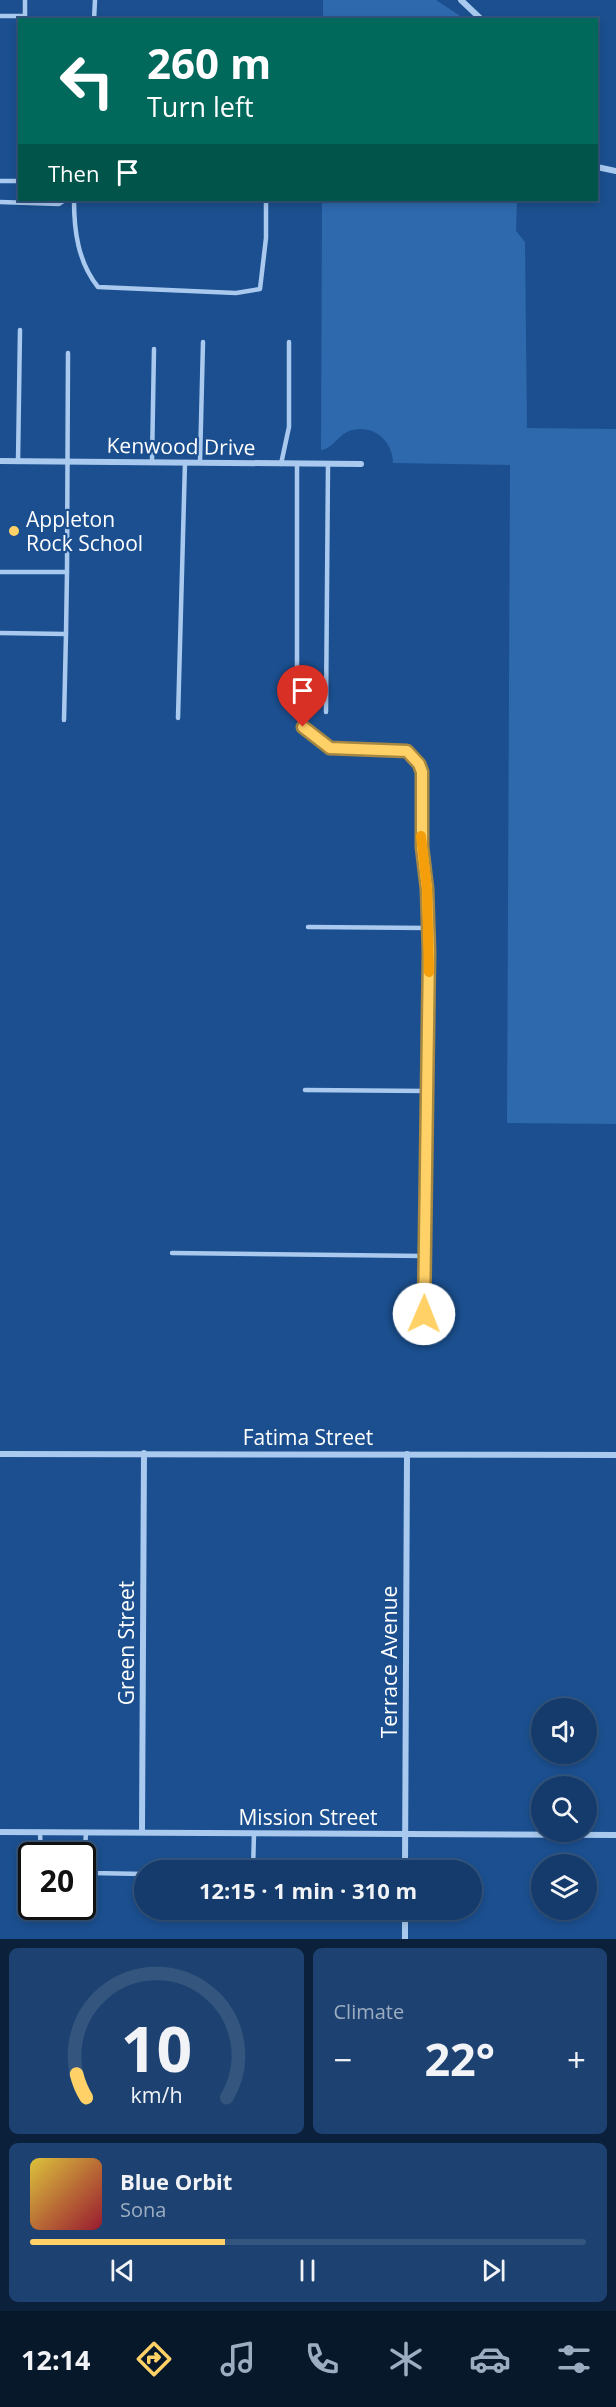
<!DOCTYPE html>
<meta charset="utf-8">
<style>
:root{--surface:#143b6b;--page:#1d4271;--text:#f1f3f6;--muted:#9dadc1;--line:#33557e;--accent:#ffd166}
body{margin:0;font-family:"Open Sans",sans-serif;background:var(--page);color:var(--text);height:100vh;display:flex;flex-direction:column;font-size:22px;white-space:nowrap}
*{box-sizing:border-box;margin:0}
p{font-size:20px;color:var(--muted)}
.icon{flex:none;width:33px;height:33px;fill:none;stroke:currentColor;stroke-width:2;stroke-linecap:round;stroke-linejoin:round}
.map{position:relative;height:1939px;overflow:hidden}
.details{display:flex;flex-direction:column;gap:9px;padding:9px;background:#0b203b;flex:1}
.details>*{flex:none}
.guide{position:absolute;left:18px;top:18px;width:580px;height:183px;border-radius:0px;box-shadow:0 3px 9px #0003,0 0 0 2px var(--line);background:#00695c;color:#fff;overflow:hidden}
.tools{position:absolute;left:531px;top:1698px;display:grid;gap:12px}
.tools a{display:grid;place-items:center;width:66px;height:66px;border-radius:50%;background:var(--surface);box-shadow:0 3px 9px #0003,0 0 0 2px var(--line);font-size:30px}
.speed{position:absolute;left:18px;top:1842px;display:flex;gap:12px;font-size:30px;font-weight:700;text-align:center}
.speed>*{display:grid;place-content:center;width:78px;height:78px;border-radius:50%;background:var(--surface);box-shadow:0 3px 9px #0003,0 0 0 2px var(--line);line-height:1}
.speed .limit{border:3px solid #111;border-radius:9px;background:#fff;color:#111}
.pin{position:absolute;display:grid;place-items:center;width:51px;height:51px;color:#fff;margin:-62px -26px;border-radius:50% 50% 50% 0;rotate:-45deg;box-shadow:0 0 6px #0007}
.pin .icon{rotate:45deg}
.me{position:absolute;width:66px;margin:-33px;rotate:1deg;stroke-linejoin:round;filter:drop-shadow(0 0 4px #0008)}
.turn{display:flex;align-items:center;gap:21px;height:126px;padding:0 30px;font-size:27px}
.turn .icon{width:78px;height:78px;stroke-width:2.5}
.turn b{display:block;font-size:42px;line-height:51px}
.then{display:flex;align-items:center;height:57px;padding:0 30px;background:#0003;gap:12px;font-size:22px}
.big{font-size:45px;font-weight:700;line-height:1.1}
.details .widget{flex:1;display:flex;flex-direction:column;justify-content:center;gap:9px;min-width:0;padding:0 21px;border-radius:9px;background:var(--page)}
.details .dial{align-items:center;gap:0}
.dial svg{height:156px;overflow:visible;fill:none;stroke:var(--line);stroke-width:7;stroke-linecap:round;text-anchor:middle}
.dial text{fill:var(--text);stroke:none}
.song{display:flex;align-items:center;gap:18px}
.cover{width:72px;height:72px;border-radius:9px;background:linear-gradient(135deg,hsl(50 70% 55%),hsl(350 70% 35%))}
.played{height:6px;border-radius:3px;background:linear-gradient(90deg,var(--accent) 35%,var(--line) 35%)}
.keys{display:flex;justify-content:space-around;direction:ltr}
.heat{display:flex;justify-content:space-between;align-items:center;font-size:33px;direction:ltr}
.details .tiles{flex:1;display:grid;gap:9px;grid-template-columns:1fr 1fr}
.widget:last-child{grid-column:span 2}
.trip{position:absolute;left:134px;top:1860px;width:348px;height:60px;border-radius:30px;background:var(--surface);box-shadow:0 3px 9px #0003,0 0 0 2px var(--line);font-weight:700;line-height:60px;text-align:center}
.tab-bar{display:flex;height:96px;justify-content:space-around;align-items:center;background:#08182b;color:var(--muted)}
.tab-bar .icon{width:42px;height:42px}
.tab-bar .active{color:var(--accent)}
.tab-bar b{font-size:27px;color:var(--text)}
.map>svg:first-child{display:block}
</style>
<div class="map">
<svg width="616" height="1939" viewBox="0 0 616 1939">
<rect width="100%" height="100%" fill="#1b4f8f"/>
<g fill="#2e69ad">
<path d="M323,0H436L465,19H323Z"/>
<path d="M322,200H517L516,231L525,242L527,428L616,429V1124L507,1123L510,465L393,463C393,439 370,422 347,432C337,437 332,449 321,450Z"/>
</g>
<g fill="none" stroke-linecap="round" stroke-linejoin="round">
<g stroke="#a9c9ee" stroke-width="4.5">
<path d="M0,16H25V0"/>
<path d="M94,20L95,0"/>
<path d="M0,181H20"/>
<path d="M74,200C74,231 78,262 98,287L236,293L260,289L266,238V200"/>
<path d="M0,202L59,204L65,200"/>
<path d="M18,462L20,330"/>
<path d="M152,462L154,349"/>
<path d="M200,462L203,342"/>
<path d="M281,464L289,427V342"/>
<path d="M297,464V693C302,764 354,747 407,751L419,763L422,772V847L427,889L429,952L424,1314"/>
<path d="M0,572H67L68,353"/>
<path d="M0,633L66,634L67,572"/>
<path d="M326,712L328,465"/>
<path d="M178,718L185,462"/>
<path d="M64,720L66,634"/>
<path d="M308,927L428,928"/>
<path d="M305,1090L427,1091"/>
<path d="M172,1253L424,1256"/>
<path d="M40,1832L41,1856"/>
<path d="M86,1832L84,1868L92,1873L144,1874"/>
<path d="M253,1870L254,1834"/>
</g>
<g stroke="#a9c9ee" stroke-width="6">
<path d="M461,0L482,20"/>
<path d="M597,167L616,171"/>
<path d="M0,461L361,464"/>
<path d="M0,1454L616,1455"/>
<path d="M0,1832L616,1835"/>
<path d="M142,1832L144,1453"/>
<path d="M405,1870L407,1454"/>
<path d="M405,1910V1939"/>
</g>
</g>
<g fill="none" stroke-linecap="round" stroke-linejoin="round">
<g stroke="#a68842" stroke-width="15">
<path id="route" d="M303,727L330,748L407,751L419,764L422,772V847L427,889L429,952L424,1314"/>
</g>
<use href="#route" stroke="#ffd166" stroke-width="10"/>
<path stroke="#f59e0b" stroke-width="10" d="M421,836L427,889L429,972"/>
</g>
<circle fill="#ffd166" stroke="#1b4f8f" stroke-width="2" cx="14" cy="531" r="6"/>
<g text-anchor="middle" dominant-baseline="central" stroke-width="4.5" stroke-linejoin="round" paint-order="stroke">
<g font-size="21" fill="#fff" stroke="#1b4f8f">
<text transform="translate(181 446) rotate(1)">Kenwood Drive</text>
<text x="308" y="1437">Fatima Street</text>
<text transform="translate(126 1643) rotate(-90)">Green Street</text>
<text transform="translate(389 1662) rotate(-90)">Terrace Avenue</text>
<text x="308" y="1817">Mission Street</text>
</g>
<g font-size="21" fill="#fff" stroke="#1b4f8f" text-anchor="start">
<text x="26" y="519">Appleton<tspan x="26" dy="24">Rock School</tspan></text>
</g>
</g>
</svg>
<div class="tools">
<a><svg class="icon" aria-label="sound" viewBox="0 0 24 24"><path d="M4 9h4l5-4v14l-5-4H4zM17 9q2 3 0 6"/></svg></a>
<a><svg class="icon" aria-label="search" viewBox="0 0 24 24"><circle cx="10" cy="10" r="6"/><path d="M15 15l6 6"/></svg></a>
<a><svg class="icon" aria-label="layers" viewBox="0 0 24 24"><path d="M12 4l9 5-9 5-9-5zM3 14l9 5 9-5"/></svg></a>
</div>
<div class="speed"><div class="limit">20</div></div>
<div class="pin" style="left:303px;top:727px;background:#d93025"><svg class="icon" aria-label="arrive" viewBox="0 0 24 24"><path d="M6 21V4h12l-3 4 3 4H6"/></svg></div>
<svg class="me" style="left:424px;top:1314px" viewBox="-20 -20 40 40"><circle r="19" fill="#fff"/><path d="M0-13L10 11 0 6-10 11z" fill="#ffd166"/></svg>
<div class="trip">12:15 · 1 min · 310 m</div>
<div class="guide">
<div class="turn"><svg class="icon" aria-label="left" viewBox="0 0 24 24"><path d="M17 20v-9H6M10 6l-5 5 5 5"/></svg><div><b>260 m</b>Turn left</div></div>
<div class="then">Then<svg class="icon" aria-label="arrive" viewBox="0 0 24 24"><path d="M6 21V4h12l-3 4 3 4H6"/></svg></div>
</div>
</div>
<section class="details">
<div class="tiles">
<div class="widget dial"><svg viewBox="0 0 100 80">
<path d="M14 69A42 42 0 1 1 86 69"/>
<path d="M14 69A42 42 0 0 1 9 57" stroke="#ffd166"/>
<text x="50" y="56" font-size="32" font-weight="700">10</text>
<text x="50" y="72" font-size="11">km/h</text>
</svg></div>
<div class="widget"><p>Climate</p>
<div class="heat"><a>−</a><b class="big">22°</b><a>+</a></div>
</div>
<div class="widget">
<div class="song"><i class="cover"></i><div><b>Blue Orbit</b><p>Sona</p></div></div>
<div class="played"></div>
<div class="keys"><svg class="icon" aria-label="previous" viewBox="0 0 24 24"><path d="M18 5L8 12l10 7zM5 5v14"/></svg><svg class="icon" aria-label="pause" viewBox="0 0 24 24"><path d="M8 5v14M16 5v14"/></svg><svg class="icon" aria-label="next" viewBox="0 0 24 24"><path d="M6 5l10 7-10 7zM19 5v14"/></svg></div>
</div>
</div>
</section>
<nav class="tab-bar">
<b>12:14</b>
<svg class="icon active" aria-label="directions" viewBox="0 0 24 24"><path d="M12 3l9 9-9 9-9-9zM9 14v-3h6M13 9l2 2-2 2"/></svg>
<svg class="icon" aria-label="music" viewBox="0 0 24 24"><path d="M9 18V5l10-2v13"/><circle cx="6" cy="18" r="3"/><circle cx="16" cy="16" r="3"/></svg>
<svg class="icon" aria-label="phone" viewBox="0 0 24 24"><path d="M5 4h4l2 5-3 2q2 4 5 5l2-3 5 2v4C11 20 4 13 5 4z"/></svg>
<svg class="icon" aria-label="climate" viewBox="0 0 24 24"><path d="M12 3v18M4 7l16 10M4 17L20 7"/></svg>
<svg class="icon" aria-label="car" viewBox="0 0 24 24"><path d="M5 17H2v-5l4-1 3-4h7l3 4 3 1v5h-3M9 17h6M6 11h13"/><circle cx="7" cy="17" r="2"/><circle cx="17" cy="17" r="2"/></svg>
<svg class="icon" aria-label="filters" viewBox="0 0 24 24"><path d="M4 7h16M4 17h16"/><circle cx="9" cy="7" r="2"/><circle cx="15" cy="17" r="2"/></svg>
</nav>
